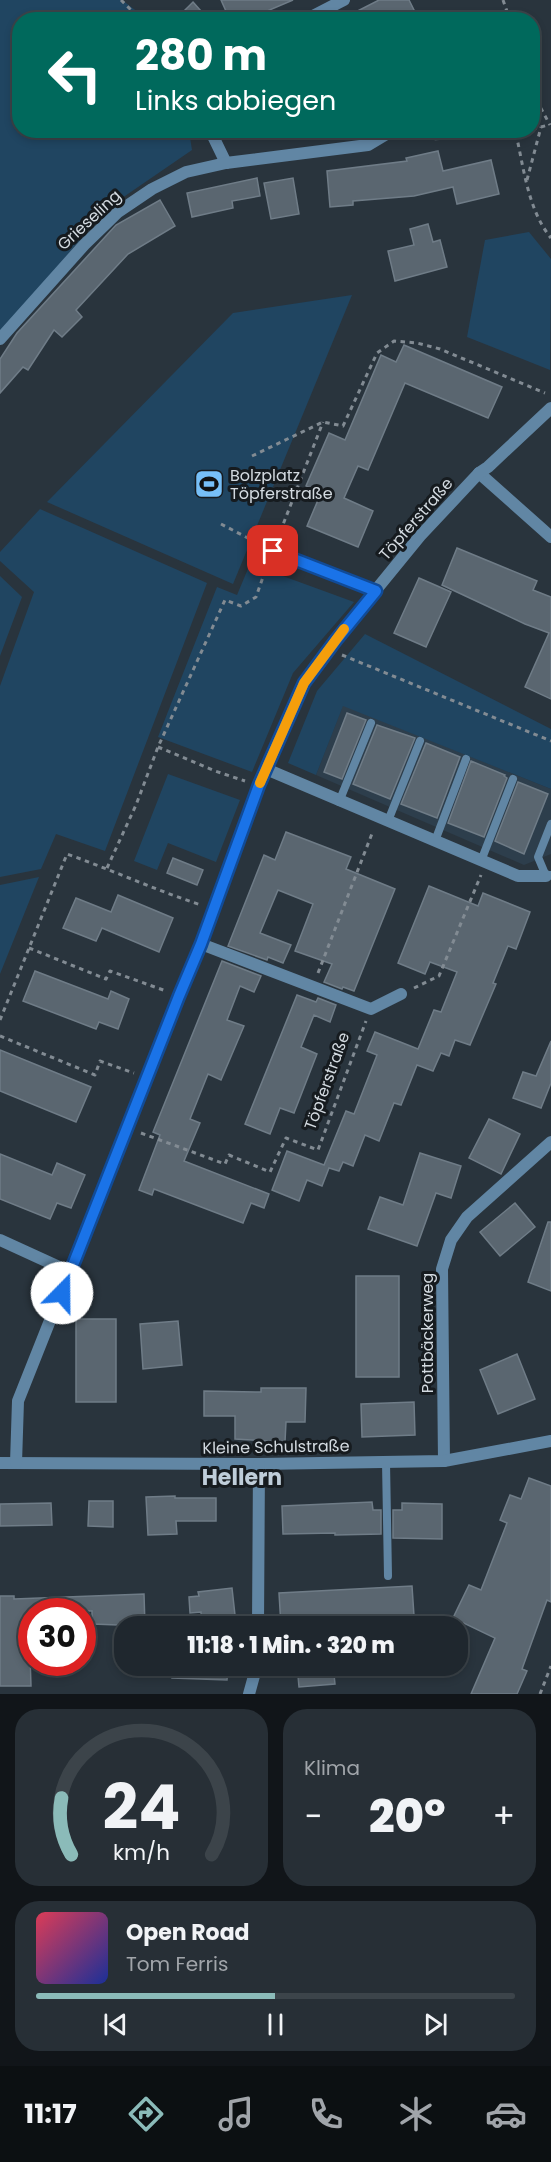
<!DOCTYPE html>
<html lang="de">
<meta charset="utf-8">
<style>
:root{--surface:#1f272e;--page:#272f36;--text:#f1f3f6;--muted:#a1a5aa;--line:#3c444a;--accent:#8bbbb9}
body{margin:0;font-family:Poppins,sans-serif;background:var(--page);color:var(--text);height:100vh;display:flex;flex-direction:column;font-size:22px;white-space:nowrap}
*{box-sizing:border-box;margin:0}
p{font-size:20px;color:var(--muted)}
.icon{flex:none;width:33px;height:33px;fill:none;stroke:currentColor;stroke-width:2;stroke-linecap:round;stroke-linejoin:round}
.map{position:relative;height:1694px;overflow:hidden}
.panel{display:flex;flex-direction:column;gap:15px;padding:15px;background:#111519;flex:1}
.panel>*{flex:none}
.hud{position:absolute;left:12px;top:12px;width:528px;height:126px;border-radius:24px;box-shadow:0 3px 9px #0003,0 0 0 2px var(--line);background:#00695c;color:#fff;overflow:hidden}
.speed{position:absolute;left:18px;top:1598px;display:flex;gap:12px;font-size:30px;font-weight:700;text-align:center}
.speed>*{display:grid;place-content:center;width:78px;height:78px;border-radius:50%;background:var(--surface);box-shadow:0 3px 9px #0003,0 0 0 2px var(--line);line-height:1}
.speed .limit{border:9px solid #d22;background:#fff;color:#111}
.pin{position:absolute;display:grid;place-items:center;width:51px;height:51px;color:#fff;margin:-26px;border-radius:12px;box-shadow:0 3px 9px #0006}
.me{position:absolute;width:66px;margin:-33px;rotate:22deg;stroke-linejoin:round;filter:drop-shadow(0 0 4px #0008)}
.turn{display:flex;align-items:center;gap:21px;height:126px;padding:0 24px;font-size:27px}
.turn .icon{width:78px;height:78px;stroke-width:2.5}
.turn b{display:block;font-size:42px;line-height:51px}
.big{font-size:45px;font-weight:800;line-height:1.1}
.panel .tile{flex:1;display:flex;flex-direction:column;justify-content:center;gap:9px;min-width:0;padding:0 21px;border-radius:24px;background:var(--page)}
.panel .dial{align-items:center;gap:0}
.dial svg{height:156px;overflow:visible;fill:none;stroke:var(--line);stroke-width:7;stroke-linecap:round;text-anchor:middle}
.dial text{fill:var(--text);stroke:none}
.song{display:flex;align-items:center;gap:18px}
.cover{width:72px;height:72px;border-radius:9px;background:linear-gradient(135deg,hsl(350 70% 55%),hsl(230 70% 35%))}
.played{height:6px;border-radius:3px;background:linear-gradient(90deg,var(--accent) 50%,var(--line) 50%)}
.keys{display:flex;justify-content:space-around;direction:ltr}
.heat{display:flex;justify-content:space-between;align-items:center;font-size:33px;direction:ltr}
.panel .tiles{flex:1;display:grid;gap:15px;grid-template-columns:1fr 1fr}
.tile:last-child{grid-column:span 2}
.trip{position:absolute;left:114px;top:1616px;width:354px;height:60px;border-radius:24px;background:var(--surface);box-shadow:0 3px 9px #0003,0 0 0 2px var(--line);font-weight:800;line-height:60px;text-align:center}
.dock{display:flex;height:96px;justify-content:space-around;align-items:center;background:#0c1012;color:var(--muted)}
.dock .icon{width:42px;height:42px}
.dock .active{color:var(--accent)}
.dock b{font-size:27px;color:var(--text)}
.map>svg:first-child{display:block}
</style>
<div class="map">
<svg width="551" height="1694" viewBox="0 0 551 1694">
<rect width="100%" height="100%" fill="#29343d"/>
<path fill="#2d3e4c" d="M343,705L551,789V854L524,865L316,775Z"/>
<g fill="#204561">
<path d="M0,0H122L147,19L20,20V130L189,131L192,150L106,209L0,335Z"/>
<path d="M529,232L551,259L550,370L467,337L485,240Z"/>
<path d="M352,295L233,584L47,502L233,313Z"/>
<path d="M40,509L207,583L105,851L56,834L41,869L0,877V686L34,592L0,561V552Z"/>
<path d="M250,564L354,602L293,673L252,772L158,737L217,587L237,595Z"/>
<path d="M0,576L22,597L0,656Z"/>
<path d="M365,634L551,729V789L343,706L316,775L288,763L317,691Z"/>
<path d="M168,774L240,800L216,862L168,843L157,870L134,861Z"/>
<path d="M39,877L0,974V885Z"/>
</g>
<g fill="#5a6670" stroke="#6f7c87" stroke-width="1.5">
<path d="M221,0H293L267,11L269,14L258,20H230Z"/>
<path d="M379,0H409L419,20H340Z"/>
<path d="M193,2L209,20H175Z"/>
<path d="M438,151L443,171L491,160L499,194L457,204L453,187L414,196L353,201V205L330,207L327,171L407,161L406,158Z"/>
<path d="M257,178L260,196L232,201L233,208L192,217L187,193Z"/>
<path d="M293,178L299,214L271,219L264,183Z"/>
<path d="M160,200L175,226L128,254L76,310L82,317L62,337L54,330L28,370L23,367L0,393V359L17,333L116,225Z"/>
<path d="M428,224L433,242L440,240L447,267L395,281L388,251L414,245L410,229Z"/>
<path d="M404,345L502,387L488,418L405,383L368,470L358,466L344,498L373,511L358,547L307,526L321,493L306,486L329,433L345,440L381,355L396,362Z"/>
<path d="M457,548L537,581L533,590L551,597V699L525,687L549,633L525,624L442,585Z"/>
<path d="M419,578L451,592L426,647L394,633Z"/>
<path d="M347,713L366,720L342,779L324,772Z"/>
<path d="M377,725L415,738L390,799L353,784Z"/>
<path d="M426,743L460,757L437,818L401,804Z"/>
<path d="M471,761L505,775L504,776L507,778L484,837L448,823Z"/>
<path d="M518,782L548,794L524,854L495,841Z"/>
<path d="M286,832L351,857L346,869L395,889L354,991L343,987L342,989L324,982L332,964L295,951L313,904L278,890L260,933L291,945L283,963L268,957L267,960L228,946L264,855L275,860Z"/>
<path d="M173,858L203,870L197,885L167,873Z"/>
<path d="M429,886L478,906L483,893L530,912L516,949L508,946L493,983L496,984L470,1045L455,1040L449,1056L441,1053L433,1071L417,1065L401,1105L394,1103L379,1141L365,1135L353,1166L343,1162L339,1171L329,1168L322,1186L307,1180L299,1201L272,1190L287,1151L324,1165L346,1111L354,1114L377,1055L367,1051L375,1032L418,1049L434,1010L441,1012L457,972L430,962L425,974L398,963Z"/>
<path d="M118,895L173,918L159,952L102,928L96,941L63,928L76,898L111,912Z"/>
<path d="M222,961L261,976L254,992L240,986L227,1020L244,1026L221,1080L208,1074L190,1119L200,1123L184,1161L269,1194L264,1208L251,1203L243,1223L154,1189L152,1195L139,1190L160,1135L153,1132Z"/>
<path d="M35,971L108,999L111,991L129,999L118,1029L99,1022L96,1029L23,1001Z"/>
<path d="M297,995L316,1002L318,998L336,1005L330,1022L314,1015L301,1047L317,1054L294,1113L280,1108L270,1134L245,1124Z"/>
<path d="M551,1041V1083L541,1108L513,1098L523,1072L536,1076Z"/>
<path d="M0,1050L91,1087L76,1122L0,1091Z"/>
<path d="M489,1119L520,1134L501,1174L469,1158Z"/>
<path d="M420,1153L461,1166L451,1198L436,1193L417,1246L368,1229L380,1197L403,1205Z"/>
<path d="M0,1154L52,1175L57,1163L85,1175L71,1208L57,1203L50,1219L0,1199Z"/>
<path d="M515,1203L535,1227L500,1256L480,1232Z"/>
<path d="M548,1222H551V1291L528,1282Z"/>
<rect x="356" y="1276" width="43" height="101"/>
<rect x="76" y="1319" width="40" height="83"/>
<path d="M178,1321L182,1365L143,1369L140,1324Z"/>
<path d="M517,1354L535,1399L498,1414L480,1370Z"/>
<path d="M261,1388H306L305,1422H286L285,1442L235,1439V1416H204V1391L261,1392Z"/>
<path d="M414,1402L415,1435L362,1437L361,1404Z"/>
<path d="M529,1478L551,1486V1602L547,1600L522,1669L527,1671L517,1694H471L495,1638L453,1618L469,1585L481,1590L507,1523L500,1520L510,1495L521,1499Z"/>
<path d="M175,1496V1498H216V1521H176L177,1534L148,1535L146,1497Z"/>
<path d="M89,1501H113V1527L88,1526Z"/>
<path d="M372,1502L373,1510H381V1534L335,1535V1533L283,1534L282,1506Z"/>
<path d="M51,1503L52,1525L0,1526V1504Z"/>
<path d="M402,1503L442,1504V1539L393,1538V1510H402Z"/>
<path d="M412,1586L414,1616L321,1623V1625L281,1626L279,1593Z"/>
<path d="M232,1588L236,1624L202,1626L201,1612L190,1613L189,1597L199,1596L198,1592Z"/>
<path d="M144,1594L145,1626L92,1624V1611H32V1622L29,1623L31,1686H0V1596H14V1599Z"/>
<path d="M172,1665H228L227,1680L172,1678Z"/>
<path d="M297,1665H333L335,1684L299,1687Z"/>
</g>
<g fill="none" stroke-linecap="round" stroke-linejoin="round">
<g stroke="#828b93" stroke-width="3" stroke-dasharray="4.5 4.5" stroke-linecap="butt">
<path d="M121,0L141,20"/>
<path d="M503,0L510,20"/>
<path d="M532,92L550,125"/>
<path d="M532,129L549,125"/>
<path d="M409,131L432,139L516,134L528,130"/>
<path d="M516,134C524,169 528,210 551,238"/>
<path d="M527,180L541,127"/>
<path d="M252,456L323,422L343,426L377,353L394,341L417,343L440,349L545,393"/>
<path d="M221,524L263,546"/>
<path d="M277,540L323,422"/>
<path d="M342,655L551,741"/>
<path d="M158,747L215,771L245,781"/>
<path d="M107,868L136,805L158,747L225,600L241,606L256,597L268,563"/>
<path d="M29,948L106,979L110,971L166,991"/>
<path d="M318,973L373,831"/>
<path d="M414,988L439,976L481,875"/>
<path d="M0,1020L67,854C112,870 155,890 201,905"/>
<path d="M0,1036L95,1075L100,1061L134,1073"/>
<path d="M141,1133L225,1164L229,1155L270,1172L286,1138L318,1150L366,1021"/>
<path d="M540,1694L551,1666"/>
</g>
<g stroke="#6186a4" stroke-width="8">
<path d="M273,551L376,591"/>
<path d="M339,802L371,723"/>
<path d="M388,821L420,741"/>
<path d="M435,841L466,759"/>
<path d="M481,861L513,779"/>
<path d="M550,875L546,876L538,857L551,824"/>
<path d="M386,1462L388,1576"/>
</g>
<g stroke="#6186a4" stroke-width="12">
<path d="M305,20L344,0"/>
<path d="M210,130L226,163"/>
<path d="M0,339L84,245L118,212L152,189L186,172L226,163L368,145L393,130"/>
<path d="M479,473L551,537"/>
<path d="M266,769L518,876H546"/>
<path d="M201,944L371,1009L401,994"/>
<path d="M0,1240L70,1272"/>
<path d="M444,1461L442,1269L451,1240L467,1217L551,1142"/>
<path d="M0,1463L259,1464L444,1461L551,1441"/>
<path d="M16,1463L18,1401L179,996L201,944L259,785L304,683L335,640L420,536L479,473L488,467L551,408"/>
<path d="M258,1626L259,1464"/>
<path d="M249,1694L257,1665"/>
</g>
</g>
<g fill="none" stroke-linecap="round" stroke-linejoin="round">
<g stroke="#114b97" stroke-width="15">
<path id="route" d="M62,1293L179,996L201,944L259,785L304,683L336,640L376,591L273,551"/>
</g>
<use href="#route" stroke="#1a73e8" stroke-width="10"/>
<path stroke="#f59e0b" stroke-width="10" d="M260,783L304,683L344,629"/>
</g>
<defs>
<g id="stadium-square" transform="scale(1.5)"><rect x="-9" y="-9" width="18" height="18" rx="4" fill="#77bff7" stroke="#161b1f"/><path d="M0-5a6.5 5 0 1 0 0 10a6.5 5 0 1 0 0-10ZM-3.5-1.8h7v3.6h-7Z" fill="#111"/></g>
</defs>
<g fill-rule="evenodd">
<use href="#stadium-square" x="209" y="484"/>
</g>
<g text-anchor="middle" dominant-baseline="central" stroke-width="6" stroke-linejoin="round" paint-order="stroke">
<g font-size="16" fill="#d3dae0" stroke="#161b1f">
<text transform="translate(89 220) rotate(-43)">Grieseling</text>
<text transform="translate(416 519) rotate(-49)">Töpferstraße</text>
<text transform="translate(327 1081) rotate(-70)">Töpferstraße</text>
<text transform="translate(427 1333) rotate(-90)">Pottbäckerweg</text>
<text transform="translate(276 1447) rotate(-1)">Kleine Schulstraße</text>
</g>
<g font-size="16" fill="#d3dae0" stroke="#161b1f" text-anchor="start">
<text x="230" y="475">Bolzplatz<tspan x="230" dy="18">Töpferstraße</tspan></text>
</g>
<g font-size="22" font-weight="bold" fill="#bfcdd9" stroke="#161b1f">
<text x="242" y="1477">Hellern</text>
</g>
</g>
</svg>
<div class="speed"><div class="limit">30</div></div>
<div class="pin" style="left:273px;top:551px;background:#d93025"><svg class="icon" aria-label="arrive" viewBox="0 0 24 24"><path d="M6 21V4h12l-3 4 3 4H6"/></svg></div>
<svg class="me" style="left:62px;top:1293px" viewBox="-20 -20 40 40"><circle r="19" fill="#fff"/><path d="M0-13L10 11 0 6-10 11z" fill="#1a73e8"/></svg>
<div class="trip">11:18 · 1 Min. · 320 m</div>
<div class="hud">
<div class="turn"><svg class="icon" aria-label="left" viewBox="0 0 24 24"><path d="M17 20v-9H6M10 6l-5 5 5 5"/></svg><div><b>280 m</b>Links abbiegen</div></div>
</div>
</div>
<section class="panel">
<div class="tiles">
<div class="tile dial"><svg viewBox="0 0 100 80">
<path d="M14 69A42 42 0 1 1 86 69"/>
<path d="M14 69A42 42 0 0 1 9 40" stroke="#8bbbb9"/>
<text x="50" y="56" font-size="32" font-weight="700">24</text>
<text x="50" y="72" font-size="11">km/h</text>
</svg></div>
<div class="tile"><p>Klima</p>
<div class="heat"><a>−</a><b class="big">20°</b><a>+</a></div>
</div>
<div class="tile">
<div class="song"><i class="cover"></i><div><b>Open Road</b><p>Tom Ferris</p></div></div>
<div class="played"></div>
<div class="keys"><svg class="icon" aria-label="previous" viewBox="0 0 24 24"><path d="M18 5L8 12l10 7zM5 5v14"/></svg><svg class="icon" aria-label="pause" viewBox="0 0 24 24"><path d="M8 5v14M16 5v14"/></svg><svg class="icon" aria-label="next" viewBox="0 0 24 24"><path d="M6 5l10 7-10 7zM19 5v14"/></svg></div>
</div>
</div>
</section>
<nav class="dock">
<b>11:17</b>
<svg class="icon active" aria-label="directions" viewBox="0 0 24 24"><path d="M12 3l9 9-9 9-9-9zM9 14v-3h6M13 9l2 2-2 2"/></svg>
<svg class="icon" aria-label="music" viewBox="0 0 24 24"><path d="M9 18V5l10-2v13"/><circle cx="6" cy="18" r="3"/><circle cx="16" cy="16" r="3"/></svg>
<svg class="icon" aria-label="phone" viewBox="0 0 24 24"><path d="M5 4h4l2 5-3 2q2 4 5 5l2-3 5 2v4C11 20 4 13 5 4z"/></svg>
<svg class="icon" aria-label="climate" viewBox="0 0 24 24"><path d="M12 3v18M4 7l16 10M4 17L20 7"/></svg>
<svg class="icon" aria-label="car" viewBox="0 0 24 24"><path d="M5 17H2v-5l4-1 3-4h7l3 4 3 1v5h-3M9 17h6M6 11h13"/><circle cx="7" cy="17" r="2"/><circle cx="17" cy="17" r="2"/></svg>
</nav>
